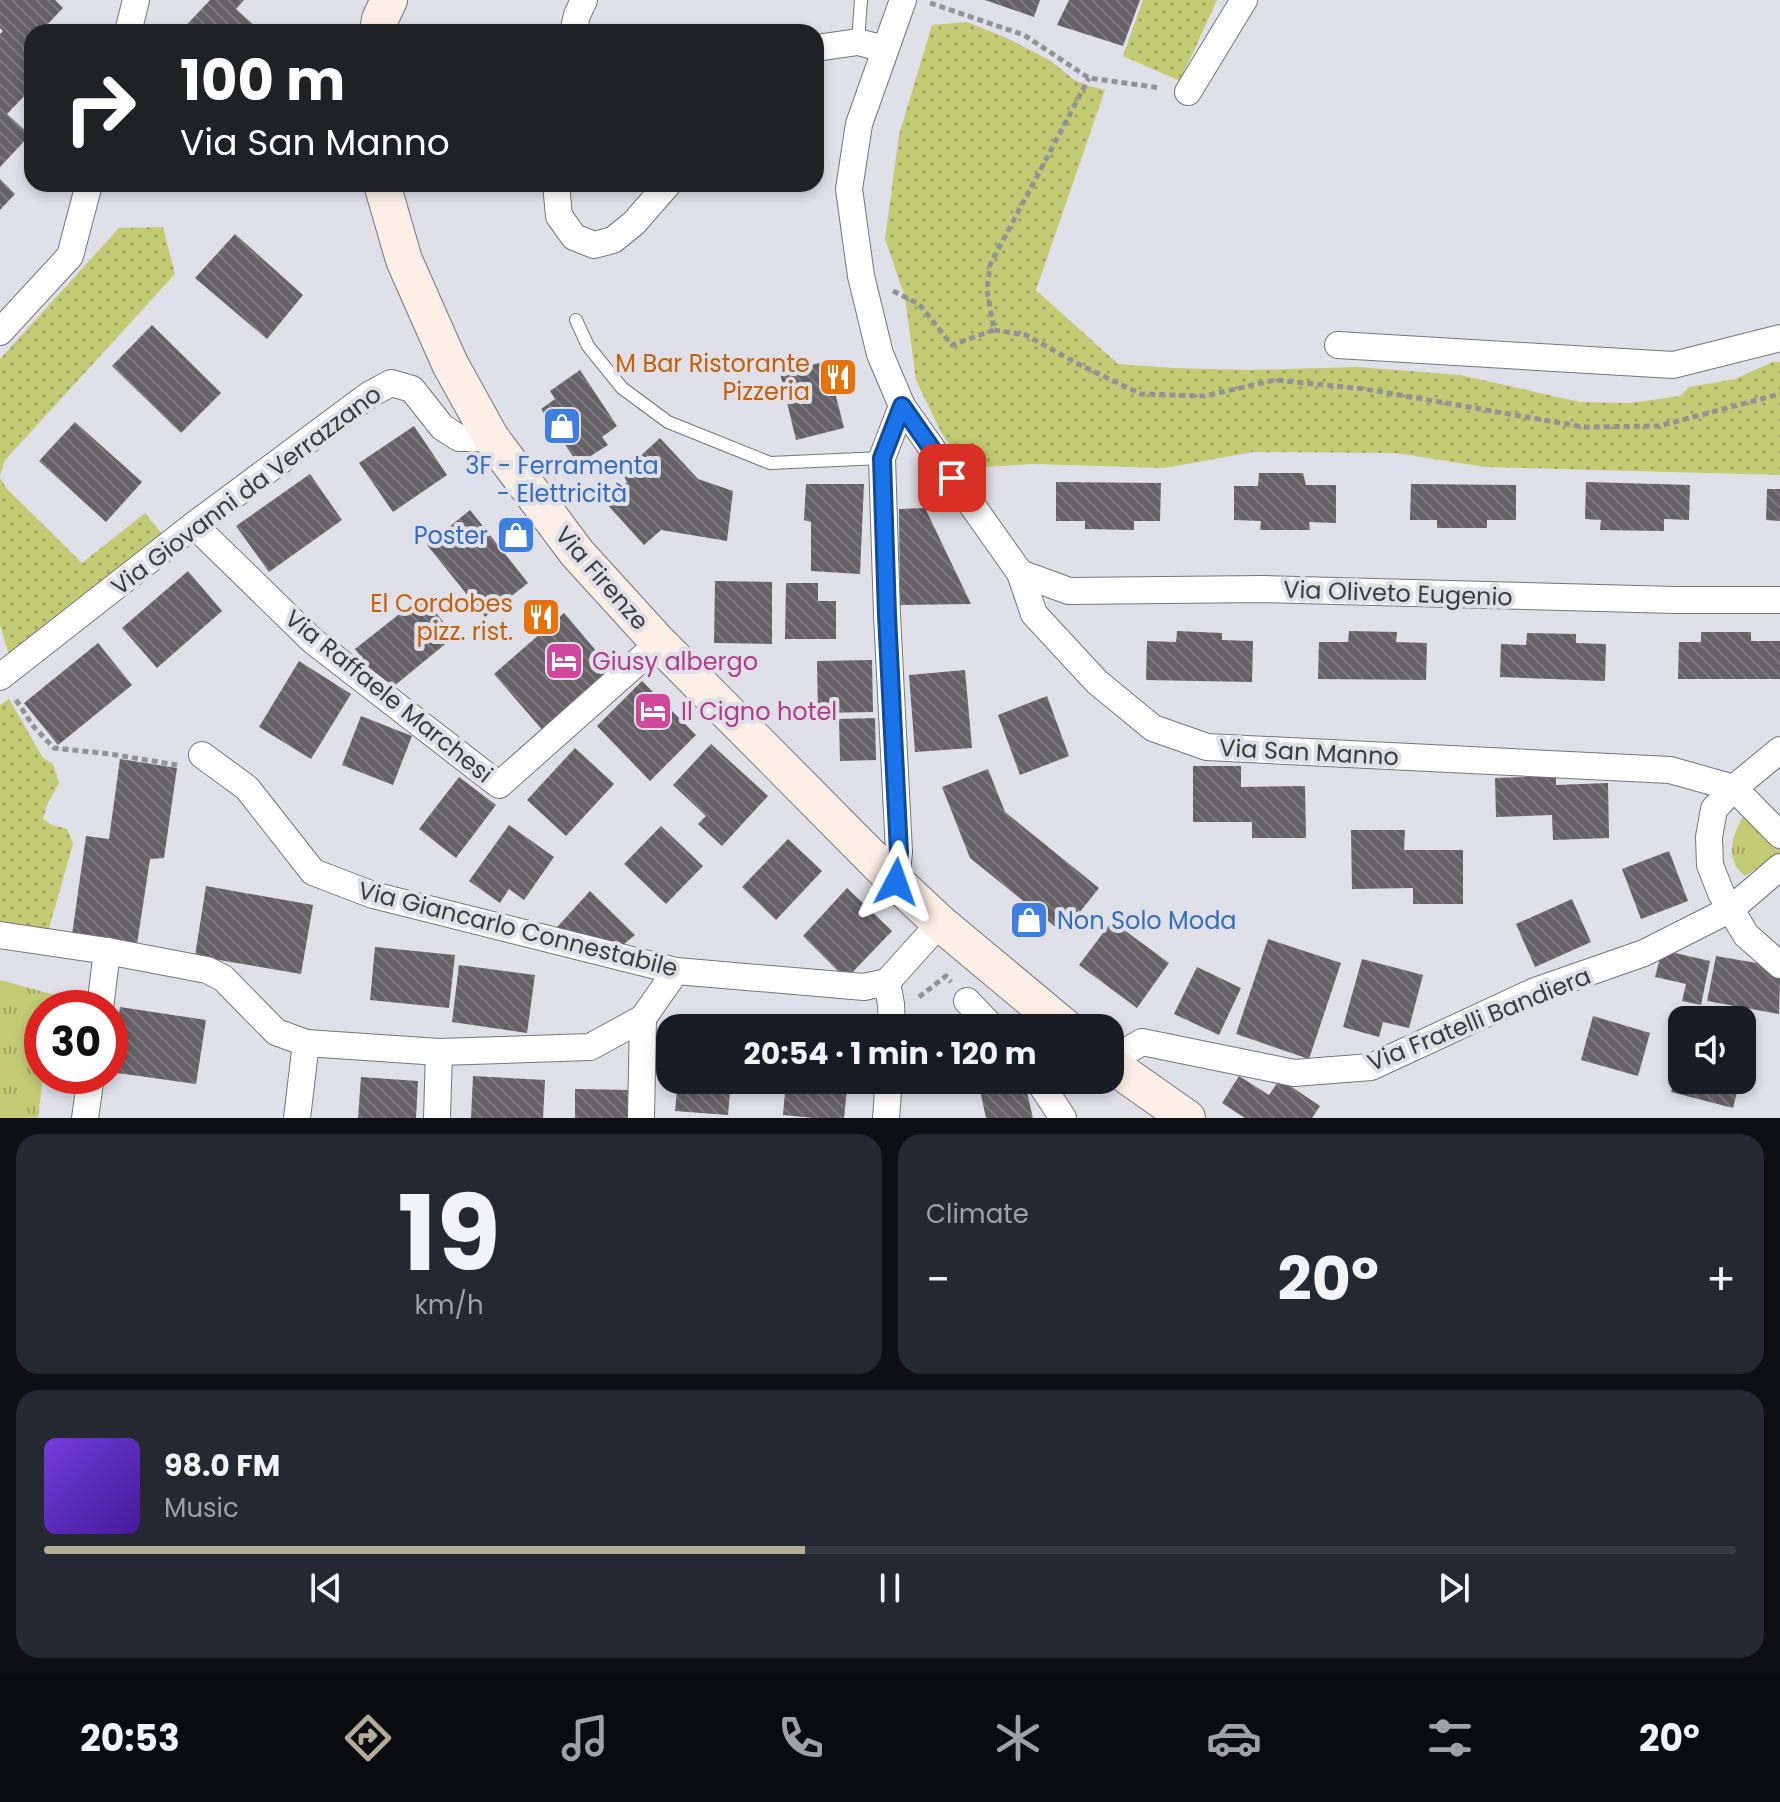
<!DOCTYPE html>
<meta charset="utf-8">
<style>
:root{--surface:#171b24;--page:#242831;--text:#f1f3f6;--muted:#9ea1a6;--line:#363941;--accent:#b3ad98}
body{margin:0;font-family:Poppins,sans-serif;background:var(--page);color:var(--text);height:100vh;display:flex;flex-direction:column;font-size:30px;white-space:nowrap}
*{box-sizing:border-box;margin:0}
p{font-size:26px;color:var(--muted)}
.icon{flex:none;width:44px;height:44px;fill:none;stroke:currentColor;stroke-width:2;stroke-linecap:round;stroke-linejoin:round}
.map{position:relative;height:1118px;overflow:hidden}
.side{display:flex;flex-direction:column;gap:16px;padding:16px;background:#0d0f14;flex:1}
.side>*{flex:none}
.top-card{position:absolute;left:24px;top:24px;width:800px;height:168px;border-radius:24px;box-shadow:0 4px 12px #0003;background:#202124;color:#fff;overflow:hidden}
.controls{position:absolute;left:1668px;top:1006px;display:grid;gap:16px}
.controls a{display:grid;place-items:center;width:88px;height:88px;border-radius:16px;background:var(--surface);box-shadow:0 4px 12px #0003;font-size:40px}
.speed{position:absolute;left:24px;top:990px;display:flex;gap:16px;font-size:40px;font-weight:700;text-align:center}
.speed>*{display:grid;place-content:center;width:104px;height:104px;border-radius:50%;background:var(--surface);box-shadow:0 4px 12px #0003;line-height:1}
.speed .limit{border:12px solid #d22;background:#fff;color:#111}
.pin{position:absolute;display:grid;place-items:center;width:68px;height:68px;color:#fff;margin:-34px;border-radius:16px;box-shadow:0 4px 12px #0006}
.me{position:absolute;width:88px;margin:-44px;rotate:4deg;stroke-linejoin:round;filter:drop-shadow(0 0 6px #0008)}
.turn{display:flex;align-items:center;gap:28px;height:168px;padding:0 24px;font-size:36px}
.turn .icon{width:104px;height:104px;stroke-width:2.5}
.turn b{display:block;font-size:56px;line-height:68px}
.big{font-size:60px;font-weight:700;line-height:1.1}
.side .tile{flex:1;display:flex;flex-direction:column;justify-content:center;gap:12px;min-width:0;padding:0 28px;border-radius:24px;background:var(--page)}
.side .dial{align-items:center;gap:0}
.dial b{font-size:104px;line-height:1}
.song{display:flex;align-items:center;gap:24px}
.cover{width:96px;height:96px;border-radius:12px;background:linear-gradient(135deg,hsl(260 70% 55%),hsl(260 70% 35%))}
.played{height:8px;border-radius:4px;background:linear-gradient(90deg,var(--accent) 45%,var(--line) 45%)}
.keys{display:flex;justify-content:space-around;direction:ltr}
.heat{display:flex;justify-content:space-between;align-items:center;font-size:44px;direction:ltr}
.side .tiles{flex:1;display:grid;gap:16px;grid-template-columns:1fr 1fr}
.tile:last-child{grid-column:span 2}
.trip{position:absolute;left:656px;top:1014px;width:468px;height:80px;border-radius:24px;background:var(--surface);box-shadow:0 4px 12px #0003;font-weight:700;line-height:80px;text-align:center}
.dock{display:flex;height:128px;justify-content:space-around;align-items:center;background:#090b0e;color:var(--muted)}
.dock .icon{width:56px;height:56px}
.dock .on{color:var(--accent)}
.dock b{font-size:36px;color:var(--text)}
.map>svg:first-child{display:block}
</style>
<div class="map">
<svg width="1780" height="1118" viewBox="0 0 1780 1118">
<defs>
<pattern id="grass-tufts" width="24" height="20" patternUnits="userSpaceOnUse" patternTransform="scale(2)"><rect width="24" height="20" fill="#c4cb75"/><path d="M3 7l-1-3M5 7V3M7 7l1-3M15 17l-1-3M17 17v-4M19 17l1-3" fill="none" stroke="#a0a661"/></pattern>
<pattern id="park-dots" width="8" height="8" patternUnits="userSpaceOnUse" patternTransform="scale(2)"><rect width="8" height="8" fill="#c4cb75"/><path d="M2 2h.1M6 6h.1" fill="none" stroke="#a0a661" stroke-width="1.8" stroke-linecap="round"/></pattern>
<pattern id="building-back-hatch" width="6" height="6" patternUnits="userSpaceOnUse" patternTransform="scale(2)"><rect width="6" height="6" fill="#656167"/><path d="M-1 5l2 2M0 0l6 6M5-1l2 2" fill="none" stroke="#7d7a7e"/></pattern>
</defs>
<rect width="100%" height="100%" fill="#dfe0e8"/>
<g fill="url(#grass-tufts)">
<path d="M1744,814L1780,849V853L1745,876C1723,858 1733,835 1744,814Z"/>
<path d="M0,980L55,995L53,1008H42V1076H43L38,1118H0Z"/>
</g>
<g fill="url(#park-dots)">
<path d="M1143,0H1217L1180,81L1123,56Z"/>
<path d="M967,22L1009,39L1051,61L1073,79L1085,85L1105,90L1036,290L1118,364L1173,368L1250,370L1358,367L1460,375L1580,402L1630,403L1680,396L1689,387L1735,379L1773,362H1780V475L1485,467L1396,453L1253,452L1164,468L1033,464L965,468L941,432L916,380L905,297L885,239L899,135L932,25Z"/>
<path d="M163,227L175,274L5,460L0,476V359L119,228Z"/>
<path d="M0,478L7,489L82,563L145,513L166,539L10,659L0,625Z"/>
<path d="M9,699L43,758L53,764L59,783L47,805L43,819L52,825L67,829L73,844L47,935L0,930V705Z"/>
</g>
<g fill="url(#building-back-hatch)">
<path d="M0,0H55L63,8L40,32H32V41L23,50L32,58V88L7,114L30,135L0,167V34L3,31L0,28Z"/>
<path d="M210,0H244L236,9L257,28L253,32H180Z"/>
<path d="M985,0H1040L1034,17Z"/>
<path d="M1069,0H1140L1123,46L1057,25Z"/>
<path d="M0,179L15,194L0,210Z"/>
<path d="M235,234L303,295L267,339L195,278Z"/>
<path d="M152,325L221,393L181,433L112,366Z"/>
<path d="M827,361L844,428L796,440L780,373Z"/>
<path d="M580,370L617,426L602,437L608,445L578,464L541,409L555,399L550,391Z"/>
<path d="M75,422L142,482L106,522L39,461Z"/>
<path d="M414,426L447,475L393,512L359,463Z"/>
<path d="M660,438L698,479L733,491L727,541L661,530L644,545L605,502L627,482L622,473Z"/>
<path d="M1259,473H1303L1306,485H1336V523L1309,522L1310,530H1260L1261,521L1234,520V486H1258Z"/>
<path d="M310,474L342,520L269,572L236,526Z"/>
<path d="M1056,482L1161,483L1160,521H1134V530L1085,529V521H1056Z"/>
<path d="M1586,482L1690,485L1689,520L1664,519V531L1600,530L1601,520L1585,519Z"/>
<path d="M806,484H864L860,574L811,571V522L804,520Z"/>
<path d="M1411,484L1516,485V520H1487V528H1437V520H1410Z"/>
<path d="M1767,489H1780V521L1766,520Z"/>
<path d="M925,508L971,604L900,605L899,509Z"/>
<path d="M470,510L528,583L485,617L427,545Z"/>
<path d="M188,571L222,611L157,668L122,628Z"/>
<path d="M715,581L772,582V644L714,643Z"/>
<path d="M786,583H818V601H836V639H785Z"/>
<path d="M422,596L455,636L388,691L355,649Z"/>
<path d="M564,613L614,672L545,733L494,674Z"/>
<path d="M1177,631L1222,633V640L1253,641L1252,682L1146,680L1147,641L1176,642Z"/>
<path d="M1349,631L1397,632L1396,642L1427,643L1426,680L1318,679L1319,642H1348Z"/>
<path d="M1701,632H1751V641H1780V679H1678L1679,642H1701Z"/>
<path d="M1527,633L1576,634V643L1606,644L1605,681L1500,677L1501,644L1526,645Z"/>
<path d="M98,643L132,685L58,745L24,703Z"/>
<path d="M872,660L873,712L818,713L817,661Z"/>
<path d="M299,661L351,694L311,759L259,727Z"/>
<path d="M965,670L972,748L915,752L909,675Z"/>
<path d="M642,681L696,735L650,781L597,726Z"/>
<path d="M1047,696L1069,756L1020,775L998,715Z"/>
<path d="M361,716L412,736L393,785L342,765Z"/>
<path d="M875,718L876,760L840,761L839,719Z"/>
<path d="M711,744L768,796L722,846L698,824L706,816L673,785Z"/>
<path d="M575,748L614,784L566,836L527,800Z"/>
<path d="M120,759L177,768L164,858L150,859L136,951L71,942L86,836L109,839Z"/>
<path d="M1193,766H1241V787L1305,786L1306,838H1252V822H1193Z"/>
<path d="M988,769L1005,812L1099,888L1063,933L970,858L942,787Z"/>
<path d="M1556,776V785L1608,783L1609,838L1553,840L1552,815L1496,817L1495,778Z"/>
<path d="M459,777L496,805L456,858L419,829Z"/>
<path d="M509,825L554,857L524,900L509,889L500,903L469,881Z"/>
<path d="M661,826L703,866L666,904L624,864Z"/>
<path d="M1351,830H1405L1404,850H1463V904H1413V888L1352,889Z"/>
<path d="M788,839L822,871L776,920L742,887Z"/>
<path d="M1669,851L1688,901L1641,919L1622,869Z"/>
<path d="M206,886L313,905L301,974L195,956Z"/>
<path d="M847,888L892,931L846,979L803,936Z"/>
<path d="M590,891L635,935L612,954L549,936Z"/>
<path d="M1572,899L1591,942L1535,967L1516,924Z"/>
<path d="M1112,921L1169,963L1137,1008L1079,965Z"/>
<path d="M1268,939L1341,963L1309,1059L1236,1034Z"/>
<path d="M375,947L455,955L449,1008L370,1000Z"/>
<path d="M1662,950L1710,961L1701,1005L1682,1001L1686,984L1655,977Z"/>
<path d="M1716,956L1768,965L1780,978L1779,1014L1707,1001Z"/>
<path d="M1362,959L1423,975L1409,1028L1383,1022L1379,1037L1343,1027Z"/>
<path d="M459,965L535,975L527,1033L452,1022Z"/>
<path d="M1197,967L1241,988L1219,1035L1174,1014Z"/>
<path d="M120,1007L206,1020L196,1084L110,1072Z"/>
<path d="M793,1015L854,1021V1028H792Z"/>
<path d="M1593,1016L1650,1033L1638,1076L1581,1060Z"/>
<path d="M1681,1052L1682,1080H1740L1733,1108L1671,1092Z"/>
<path d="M473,1076L545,1080L543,1118H471Z"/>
<path d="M1239,1076L1269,1095L1280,1079L1320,1106L1312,1118H1245L1222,1103Z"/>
<path d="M361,1077L418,1081L416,1118H358Z"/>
<path d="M678,1080H731L728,1115L675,1111Z"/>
<path d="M786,1080H848L844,1118H814L783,1115Z"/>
<path d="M1024,1080L1033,1118H986L978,1081Z"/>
<path d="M575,1089L629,1090L628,1118H575Z"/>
</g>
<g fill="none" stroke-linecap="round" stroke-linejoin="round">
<g stroke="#75767c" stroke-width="14">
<g id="lane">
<path d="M858,42L861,0"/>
<path d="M576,320L588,346L622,388L668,422L770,463L882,458"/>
</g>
</g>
<g stroke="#75767c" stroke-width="28">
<g id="street">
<path d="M903,0L859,124L849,189L861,276L880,354L902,406L1020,573L1034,614L1097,682L1153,728L1207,747L1670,770L1734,788L1780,835"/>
<path d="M128,32L136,0"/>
<path d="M573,32L577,15L584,0"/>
<path d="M816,48L858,42L885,49"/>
<path d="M1188,92L1244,0"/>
<path d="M556,184L559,216L574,237L594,245L613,240L634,223L668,184"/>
<path d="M0,332L70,256L89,184"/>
<path d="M1338,345L1673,365L1780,338"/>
<path d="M194,525L313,641L499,785L659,643"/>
<path d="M1020,573L1069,591L1263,589L1675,600H1780"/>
<path d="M0,677L194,525L369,395L391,383L412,389L442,427L459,438H491"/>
<path d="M1780,750L1734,788L1714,809L1709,837L1710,865L1721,893L1746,935L1780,965"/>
<path d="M202,755L247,788L313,872L373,895L676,971L864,987L887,982"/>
<path d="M896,882L899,852L887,615L882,458L902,406"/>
<path d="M0,935L107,951L207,970L223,978L276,1032L306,1043L439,1052L590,1047L643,1018L676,971"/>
<path d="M887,982L940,923"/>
<path d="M887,982L891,1004L892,1028"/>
<path d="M967,1001L993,1028"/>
<path d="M100,1008L107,951"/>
<path d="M1110,1061L1142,1042L1294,1073L1371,1067L1535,991L1644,953L1731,909L1780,867"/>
<path d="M1038,1080L1063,1118"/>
<path d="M85,1118L91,1076"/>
<path d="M297,1118L306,1043"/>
<path d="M437,1118L439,1052"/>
<path d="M641,1118L643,1018"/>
<path d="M886,1118L889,1080"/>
</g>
</g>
<g stroke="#75767c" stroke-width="38">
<g id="secondary">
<path d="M378,32L380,19L389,0"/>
<path d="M382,184L404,260L450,364L491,438L577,553L659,643L896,882L940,923L1066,1028"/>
<path d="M1110,1064L1187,1118"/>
</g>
</g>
<g stroke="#929398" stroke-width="5" stroke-dasharray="6 4" stroke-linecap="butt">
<path d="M930,3L1024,35L1089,78L1161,88"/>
<path d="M893,291L919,304L952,345L994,330L987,290L990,265L1089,78"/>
<path d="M994,330L1026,335L1080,365L1141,394L1205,396L1275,380L1365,389L1584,427L1659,426L1780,394"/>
<path d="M16,700L34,727L54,748L110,754L177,765"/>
<path d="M919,997L946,976L951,982"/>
</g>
<use href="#lane" stroke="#fff" stroke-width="12"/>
<use href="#street" stroke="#fff" stroke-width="26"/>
<use href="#secondary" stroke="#fcf0e6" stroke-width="36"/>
</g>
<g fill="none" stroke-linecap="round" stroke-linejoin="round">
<g stroke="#114b97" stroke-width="20">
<path id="route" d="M896,882L899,852L887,615L882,458L902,406L952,478"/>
</g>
<use href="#route" stroke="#1a73e8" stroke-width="14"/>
</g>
<defs>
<g id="restaurant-square" transform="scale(2)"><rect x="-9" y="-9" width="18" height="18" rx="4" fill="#e8710a" stroke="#dfe0e8"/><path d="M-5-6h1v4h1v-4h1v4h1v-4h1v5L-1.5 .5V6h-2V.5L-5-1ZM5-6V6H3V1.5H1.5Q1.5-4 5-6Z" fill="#fff"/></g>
<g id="shop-square" transform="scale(2)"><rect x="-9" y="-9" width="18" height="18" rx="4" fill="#3f7fe0" stroke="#dfe0e8"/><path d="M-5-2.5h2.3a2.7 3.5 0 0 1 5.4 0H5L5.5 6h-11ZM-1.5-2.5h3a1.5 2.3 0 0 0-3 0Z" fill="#fff"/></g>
<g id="hotel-square" transform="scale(2)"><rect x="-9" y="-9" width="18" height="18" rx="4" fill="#d1479c" stroke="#dfe0e8"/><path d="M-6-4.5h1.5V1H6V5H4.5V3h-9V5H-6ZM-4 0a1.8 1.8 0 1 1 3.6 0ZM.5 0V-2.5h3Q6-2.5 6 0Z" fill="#fff"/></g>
</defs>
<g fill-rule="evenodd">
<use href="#restaurant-square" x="838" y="377"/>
<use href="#shop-square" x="562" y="426"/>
<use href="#shop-square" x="516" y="535"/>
<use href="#restaurant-square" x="541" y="617"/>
<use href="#hotel-square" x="564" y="661"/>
<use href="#hotel-square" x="653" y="711"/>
<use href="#shop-square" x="1029" y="920"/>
</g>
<g text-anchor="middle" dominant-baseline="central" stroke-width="8" stroke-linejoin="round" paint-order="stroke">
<g font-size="24" fill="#c56008" stroke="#dfe0e8" text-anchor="end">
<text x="810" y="363">M Bar Ristorante<tspan x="810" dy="28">Pizzeria</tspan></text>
<text x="513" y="603">El Cordobes<tspan x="513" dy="28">pizz. rist.</tspan></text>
</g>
<g font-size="24" fill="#366cbe" stroke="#dfe0e8">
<text x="562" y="465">3F - Ferramenta<tspan x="562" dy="28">- Elettricità</tspan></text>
<text x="488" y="535" text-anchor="end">Poster</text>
<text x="1057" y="920" text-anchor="start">Non Solo Moda</text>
</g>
<g font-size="24" fill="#3c3c3f" stroke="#dfe0e8">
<text transform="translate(246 490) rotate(-37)">Via Giovanni da Verrazzano</text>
<text transform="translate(602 578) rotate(49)">Via Firenze</text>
<text transform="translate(1398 593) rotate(2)">Via Oliveto Eugenio</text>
<text transform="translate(389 696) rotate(39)">Via Raffaele Marchesi</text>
<text transform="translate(1309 752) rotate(3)">Via San Manno</text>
<text transform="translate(518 929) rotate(14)">Via Giancarlo Connestabile</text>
<text transform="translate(1479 1019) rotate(-22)">Via Fratelli Bandiera</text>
</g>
<g font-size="24" fill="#b23c85" stroke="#dfe0e8" text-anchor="start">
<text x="592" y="661">Giusy albergo</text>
<text x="681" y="711">Il Cigno hotel</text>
</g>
</g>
</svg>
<div class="controls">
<a><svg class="icon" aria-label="sound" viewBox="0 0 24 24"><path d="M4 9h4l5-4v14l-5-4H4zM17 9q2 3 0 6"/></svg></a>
</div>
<div class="speed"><div class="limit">30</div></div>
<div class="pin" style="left:952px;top:478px;background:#d93025"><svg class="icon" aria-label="arrive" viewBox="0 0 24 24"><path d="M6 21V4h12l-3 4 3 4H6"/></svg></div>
<svg class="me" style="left:896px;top:882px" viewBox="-20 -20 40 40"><path d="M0-17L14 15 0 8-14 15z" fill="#1a73e8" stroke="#fff" stroke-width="4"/></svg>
<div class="trip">20:54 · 1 min · 120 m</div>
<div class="top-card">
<div class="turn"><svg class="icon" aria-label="right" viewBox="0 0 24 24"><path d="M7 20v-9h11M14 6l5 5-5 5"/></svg><div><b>100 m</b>Via San Manno</div></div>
</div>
</div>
<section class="side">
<div class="tiles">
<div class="tile dial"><b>19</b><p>km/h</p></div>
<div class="tile"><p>Climate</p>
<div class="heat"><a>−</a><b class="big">20°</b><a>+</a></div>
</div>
<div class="tile">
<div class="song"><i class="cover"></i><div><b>98.0 FM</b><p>Music</p></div></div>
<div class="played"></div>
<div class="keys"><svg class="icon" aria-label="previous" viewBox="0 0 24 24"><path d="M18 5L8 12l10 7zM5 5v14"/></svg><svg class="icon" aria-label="pause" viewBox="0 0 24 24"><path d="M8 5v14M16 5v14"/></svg><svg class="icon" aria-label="next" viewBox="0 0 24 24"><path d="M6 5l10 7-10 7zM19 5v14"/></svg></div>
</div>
</div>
</section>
<nav class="dock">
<b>20:53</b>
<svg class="icon on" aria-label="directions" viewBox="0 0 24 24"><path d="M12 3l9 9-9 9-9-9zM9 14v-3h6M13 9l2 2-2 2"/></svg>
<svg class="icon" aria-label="music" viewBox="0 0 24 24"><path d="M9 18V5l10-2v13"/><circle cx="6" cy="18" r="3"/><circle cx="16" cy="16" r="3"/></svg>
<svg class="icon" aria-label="phone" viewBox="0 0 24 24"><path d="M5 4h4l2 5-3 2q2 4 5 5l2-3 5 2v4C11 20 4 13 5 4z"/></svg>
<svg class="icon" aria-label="climate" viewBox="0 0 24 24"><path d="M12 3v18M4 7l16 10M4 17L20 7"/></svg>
<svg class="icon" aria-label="car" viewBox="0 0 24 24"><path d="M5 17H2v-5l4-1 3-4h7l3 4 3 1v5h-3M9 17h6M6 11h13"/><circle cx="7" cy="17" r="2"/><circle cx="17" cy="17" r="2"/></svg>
<svg class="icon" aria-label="filters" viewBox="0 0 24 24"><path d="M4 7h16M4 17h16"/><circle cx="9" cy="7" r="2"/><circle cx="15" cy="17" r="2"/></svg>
<b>20°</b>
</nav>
